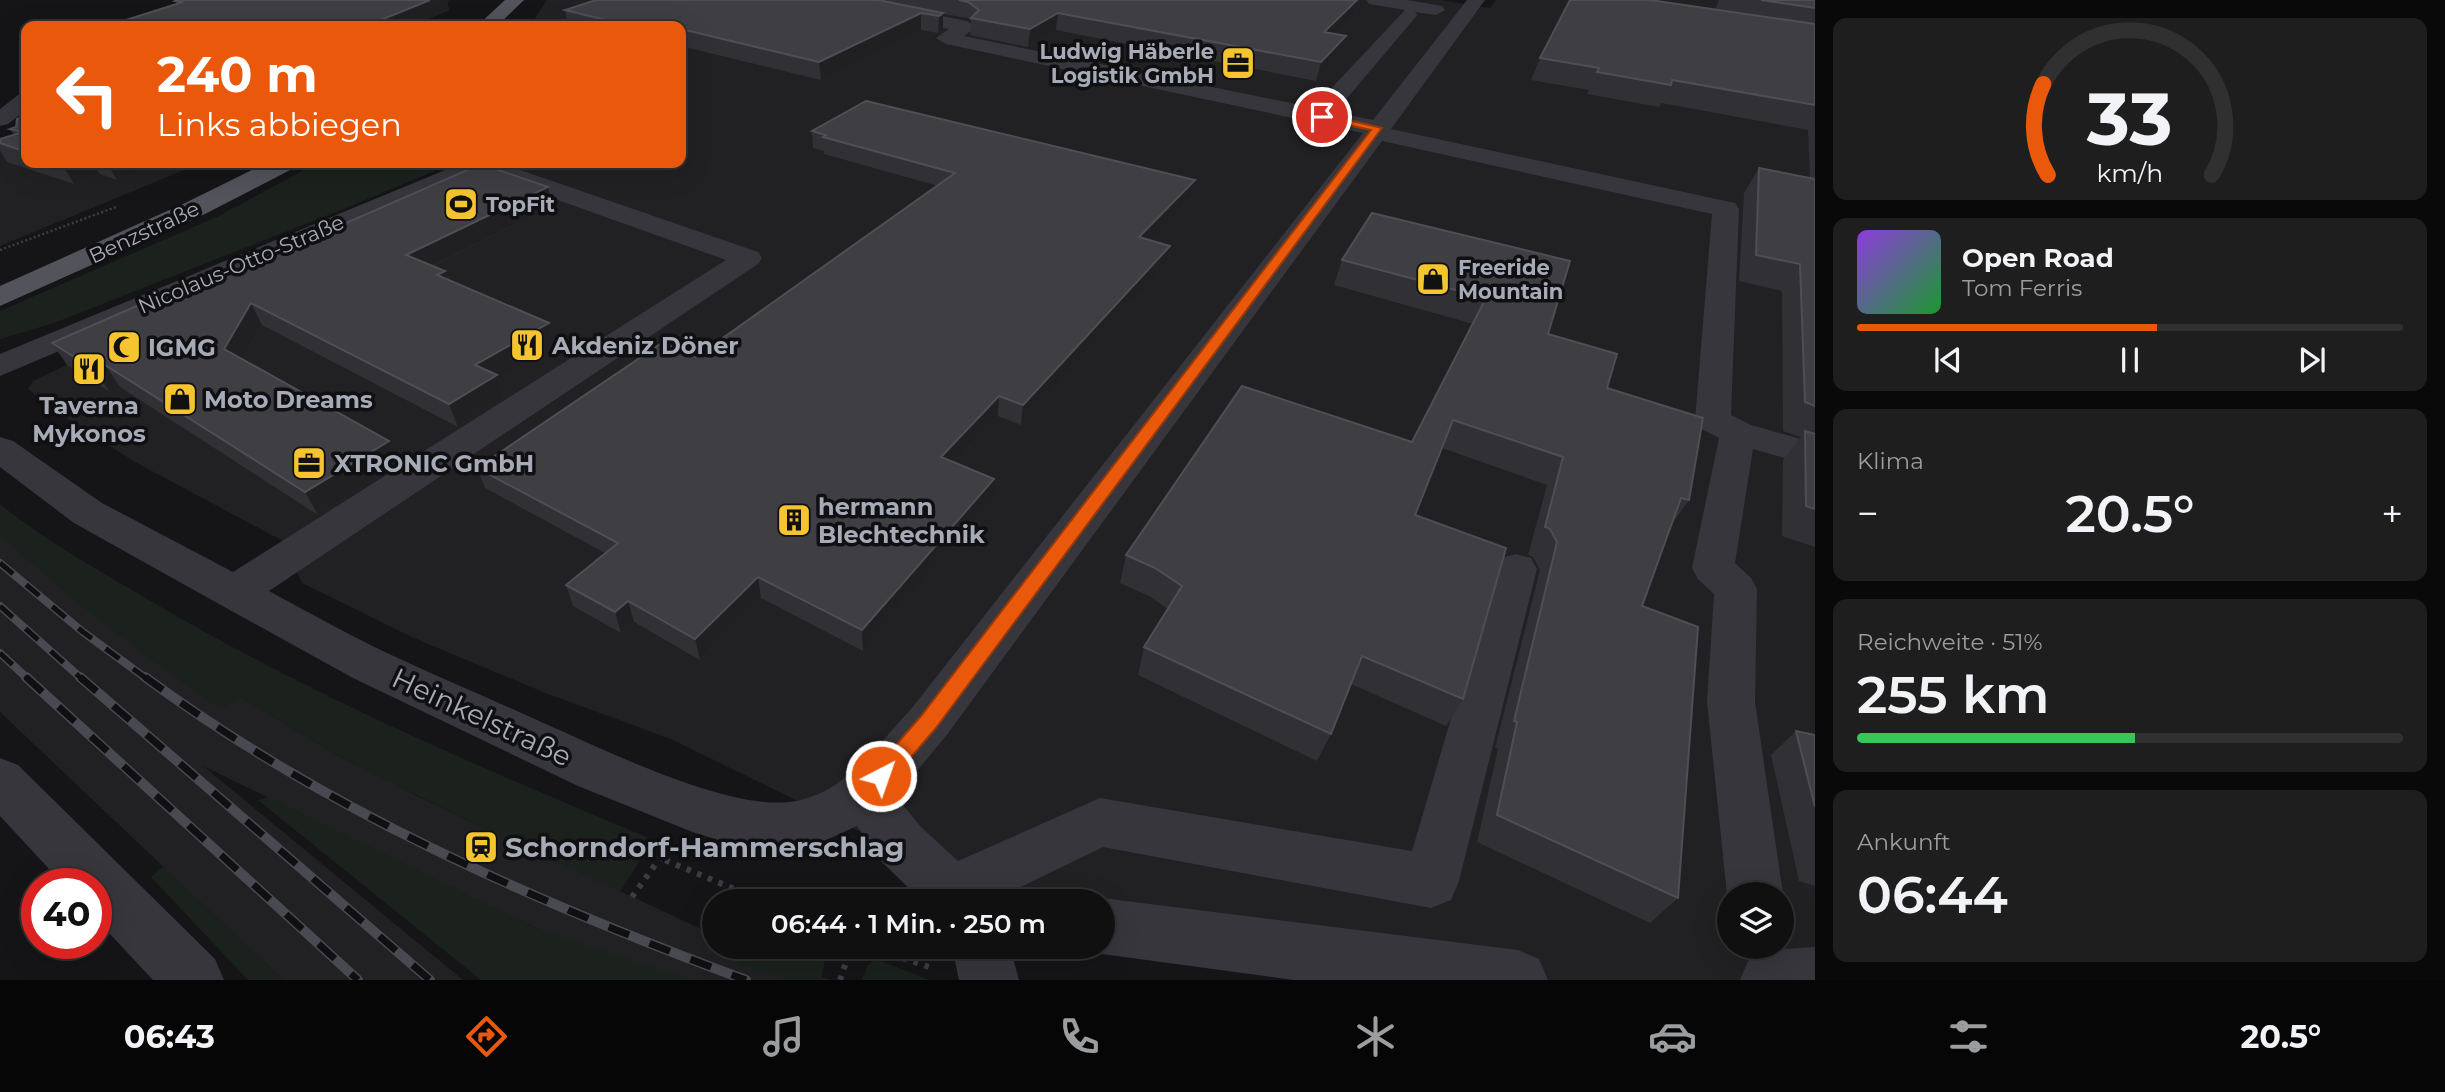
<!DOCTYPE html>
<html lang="de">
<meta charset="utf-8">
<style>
:root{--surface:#101011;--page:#1e1e1f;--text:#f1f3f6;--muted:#9c9d9f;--line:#303031;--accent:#ea580c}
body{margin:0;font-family:Montserrat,sans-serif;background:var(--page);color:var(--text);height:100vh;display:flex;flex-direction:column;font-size:26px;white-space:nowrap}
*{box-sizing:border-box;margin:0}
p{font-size:23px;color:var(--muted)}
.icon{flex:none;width:38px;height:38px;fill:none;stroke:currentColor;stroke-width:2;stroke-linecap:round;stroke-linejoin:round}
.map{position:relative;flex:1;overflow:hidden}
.panel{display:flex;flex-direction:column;gap:18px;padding:18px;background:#090909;width:630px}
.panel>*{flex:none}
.hud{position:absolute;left:21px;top:21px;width:665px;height:147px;border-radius:14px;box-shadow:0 7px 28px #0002,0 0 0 2px var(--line);background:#ea580c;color:#fff;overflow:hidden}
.controls{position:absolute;left:1717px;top:882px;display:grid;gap:14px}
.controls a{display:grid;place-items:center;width:77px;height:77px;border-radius:50%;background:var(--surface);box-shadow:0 7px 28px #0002,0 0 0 2px var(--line);font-size:35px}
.speed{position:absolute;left:21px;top:868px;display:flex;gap:14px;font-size:35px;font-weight:700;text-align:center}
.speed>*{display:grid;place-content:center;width:91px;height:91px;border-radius:50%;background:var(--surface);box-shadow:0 7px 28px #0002,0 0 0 2px var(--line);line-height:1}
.speed .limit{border:10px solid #d22;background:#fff;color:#111}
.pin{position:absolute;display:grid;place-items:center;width:60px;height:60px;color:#fff;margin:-30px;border:4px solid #fff;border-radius:50%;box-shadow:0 2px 7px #0007}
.me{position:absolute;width:77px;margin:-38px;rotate:41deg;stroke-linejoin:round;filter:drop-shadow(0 0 5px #0008)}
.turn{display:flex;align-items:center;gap:24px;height:147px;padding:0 21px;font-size:32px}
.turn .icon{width:91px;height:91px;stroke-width:2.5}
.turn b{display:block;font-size:49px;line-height:60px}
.big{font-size:52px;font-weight:600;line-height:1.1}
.panel .card{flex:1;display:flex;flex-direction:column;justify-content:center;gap:10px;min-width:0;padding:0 24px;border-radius:14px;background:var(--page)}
.panel .dial{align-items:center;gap:0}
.dial svg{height:182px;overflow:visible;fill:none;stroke:var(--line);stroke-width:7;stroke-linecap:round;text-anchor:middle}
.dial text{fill:var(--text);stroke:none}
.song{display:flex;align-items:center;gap:21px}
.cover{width:84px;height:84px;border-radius:10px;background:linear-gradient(135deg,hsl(270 70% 55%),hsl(130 70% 35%))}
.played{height:7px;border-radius:4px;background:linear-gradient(90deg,var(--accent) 55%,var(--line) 55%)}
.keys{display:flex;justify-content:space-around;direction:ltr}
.heat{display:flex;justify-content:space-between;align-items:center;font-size:38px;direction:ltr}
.charge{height:10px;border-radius:5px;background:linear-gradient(90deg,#34c759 51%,var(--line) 0)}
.trip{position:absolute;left:702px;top:889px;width:413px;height:70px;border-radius:35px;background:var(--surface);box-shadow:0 7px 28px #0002,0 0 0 2px var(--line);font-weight:600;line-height:70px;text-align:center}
.tab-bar{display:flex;height:112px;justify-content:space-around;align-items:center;background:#060607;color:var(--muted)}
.tab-bar .icon{width:49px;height:49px}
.tab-bar .selected{color:var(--accent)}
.tab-bar b{font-size:32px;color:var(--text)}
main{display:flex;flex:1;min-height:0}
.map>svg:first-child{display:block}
</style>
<main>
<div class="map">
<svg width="1815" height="980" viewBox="0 0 1815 980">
<rect width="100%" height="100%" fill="#151517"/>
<g fill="#212124" fill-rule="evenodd">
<path d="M547,0H1440L1490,8L1496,0H1815V980H1292L1101,950L1095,947H1102V901H1002L673,740L543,692L414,638L302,583L281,540L135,462L50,408L28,389L33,381L67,365L516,163H681V26H530ZM1729,894H1782V947H1729Z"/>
<path d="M0,140L26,163H201L0,246Z"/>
<path d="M0,532L241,697L341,757L419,797L714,935V947H740L761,957L830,980H672L538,929L203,766L463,980H283L0,712Z"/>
</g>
<g fill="#1b221d">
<path d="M317,163H453L346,208L54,323L0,339V311L219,216Z"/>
<path d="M0,504C44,540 93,567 142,596C305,693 479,767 653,840L620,892L393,784L341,757L241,697L222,710C143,656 71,600 0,535Z"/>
<path d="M268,797L538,929L691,980H481L258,800Z"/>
<path d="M163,866L283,980H248L151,877Z"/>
<path d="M748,947H763L802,954L827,950L821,980H786L738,964Z"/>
<path d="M875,959L930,980H862L868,965Z"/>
</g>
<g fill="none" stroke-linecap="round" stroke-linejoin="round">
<path stroke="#3c3d43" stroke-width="2.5" stroke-dasharray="2 2.5" stroke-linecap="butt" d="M0,250L116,207"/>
<g stroke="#3c3d43" stroke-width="6" stroke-dasharray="4.5 7" stroke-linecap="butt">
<path d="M670,844L660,858L763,901"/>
<path d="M632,897L660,858"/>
<path d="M870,947L935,969"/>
<path d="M840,980L851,947"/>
</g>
<g fill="#36363c" fill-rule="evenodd">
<path d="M828,0H862L967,21L976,27L964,36L1373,120L1467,0H1485L1391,129L1735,203L1739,209L1731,415L1751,425L1815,443V467L1753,449L1735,563L1751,578L1757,589L1755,702L1783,894L1782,897V894H1729V899L1727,894L1707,702L1714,594L1698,579L1692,568L1719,438L1700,428L1695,420L1712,214L1382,141L946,736L896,796L920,826L958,861L1100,798L1412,851L1495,569L1501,558L1516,554L1531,558L1537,569L1459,881L1451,900L1431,908L1103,847L992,901H922L882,862L857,826L822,842L788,851L750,849L695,833L578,786L353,678L219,604L74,523L0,467V437L13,441L102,503L233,572L726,260L488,175L485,171L0,376V354L462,163L506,165L758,252L762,258L758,264L269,591C308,612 347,634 387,653C443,679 500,703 557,729C613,754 728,809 789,802C844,796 877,745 912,708L1363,133L946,44L936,38L949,29L837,5Z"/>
<path d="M1366,0H1407L1442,6L1445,10L1436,15L1415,12L1417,15L1414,19L1343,103H1327L1324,98L1327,93L1405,10L1369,4Z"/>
<path d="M26,93V110L8,124L0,126V109L18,95Z"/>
<path d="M0,758L18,765L215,959L224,980H153L96,919V884H63L0,816Z"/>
<path d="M1102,898L1518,950L1539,959L1548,980H1294L1102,954L1083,947H1102V901H1093Z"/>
<path d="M952,947H1010L1019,980H959Z"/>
<path d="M1815,947V980H1740L1749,959L1770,950Z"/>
</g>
<g fill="#52535b" fill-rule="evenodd">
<path d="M505,0H524L497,26H477Z"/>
<path d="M266,163H297L294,168L203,215L0,306V286L185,203Z"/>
</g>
<g stroke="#494a51" stroke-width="8">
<g id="rail-far1">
<path d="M0,563L83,632L147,679"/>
<path d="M0,606L82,679"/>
<path d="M0,653L28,679"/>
</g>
</g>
<g stroke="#494a51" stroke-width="10">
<g id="rail">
<path d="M26,677L358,980"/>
<path d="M80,677L430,980"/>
<path d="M145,677C327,811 535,902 746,980"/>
</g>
</g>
<use href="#rail-far1" stroke="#101012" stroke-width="5" stroke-dasharray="17" stroke-linecap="butt"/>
<use href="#rail" stroke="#101012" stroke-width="7" stroke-dasharray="22" stroke-linecap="butt"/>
</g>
<g fill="#313135">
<path d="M596,0H1359L1355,14L1335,34L1341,54L1316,81L1056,30L1028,47L970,35L971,21L968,18L943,14V30L938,33L921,30L821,80L681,46V26H568L565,10Z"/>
<path d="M1719,0H1815V547L1782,536L1783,460L1801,437L1783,431L1782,291L1739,281L1744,193L1759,168L1810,178L1808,130L1661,103L1659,107L1587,94L1589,90L1531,80L1540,58L1715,10Z"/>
<path d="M175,1L447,2L449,10L412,26H126L123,21L177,4Z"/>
<path d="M26,116V163H161L117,180L100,174L74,184L7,162L0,150V139L14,135L10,129L16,127Z"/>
<path d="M812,131L1191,198L1150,240L1166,264L1021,425L998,416L954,463L993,500L863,651L761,598L700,660L634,622L621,633L573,606L566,585L605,553L485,488L477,468L696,357L938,186L824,154V151L813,148Z"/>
<path d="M553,206L433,266L445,271L448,279L549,323L555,345L498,379L504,397L458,427L262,325L243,359L389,441L399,464L318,515L120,387L110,392L67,365L52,343L154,307Z"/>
<path d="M1372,213L1548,334L1607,388L1689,500L1671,525L1642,606L1678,898L1650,923L1477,842L1498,749L1495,748L1540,570L1533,557L1528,555L1547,485L1442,448L1415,515L1463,699L1446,726L1351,684L1331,734L1317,761L1138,675L1144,647L1168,609L1149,596L1120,583L1126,555L1412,442L1473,324L1334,285L1342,260Z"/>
<path d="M1796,731L1815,735V886L1799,881L1771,755Z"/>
</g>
<g fill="#202023">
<path d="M430,0H451L447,2L449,10L412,26H366Z"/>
<path d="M1357,0H1359L1355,14L1319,50L1324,32Z"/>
<path d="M921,13V30L821,80L819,62Z"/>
<path d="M943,13V30L938,33L939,16Z"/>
<path d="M1058,13L1056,30L1028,47L1030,29Z"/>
<path d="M1346,36L1341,54L1316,81L1321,62Z"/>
<path d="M61,163H93L100,174L74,184Z"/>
<path d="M107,163H161L117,180Z"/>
<path d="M1195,180L1191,198L1136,255L1139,237Z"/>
<path d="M548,187L553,206L414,275L406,255Z"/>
<path d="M1170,246L1166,264L1021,425L1023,405Z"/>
<path d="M445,271L452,292L437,275Z"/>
<path d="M251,303L262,325L236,371L224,349Z"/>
<path d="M549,323L555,345L498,379L504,397L458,427L449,404L475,365Z"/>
<path d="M105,365L120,387L110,392L95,370Z"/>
<path d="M999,396L998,416L940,478L941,457Z"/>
<path d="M389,441L399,464L318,515L305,492Z"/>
<path d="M994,479L993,500L863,651L862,630Z"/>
<path d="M758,577L761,598L700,660L695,639Z"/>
<path d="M628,601L634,622L621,633L615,612Z"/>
</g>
<g fill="#3e3e43" stroke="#4e4f55" stroke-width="2">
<path d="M177,0H430L366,26H138L143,25L123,21L183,2L175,1Z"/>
<path d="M596,0H878L943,13L939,16L921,13L819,62L681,29V26H669L658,24L651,26H630L565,10Z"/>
<path d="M959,0H1357L1324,32L1346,36L1321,62L1058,13L1030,29L971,18L979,10L968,2Z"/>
<path d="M1570,0H1650L1815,24V105L1672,80L1671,85L1597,72L1599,68L1540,58Z"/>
<path d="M1761,0H1815V8Z"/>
<path d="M866,101L1195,180L1139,237L1170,246L1023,405L999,396L941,457L994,479L862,630L758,577L695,639L628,601L615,612L566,585L618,543L477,468L662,343L696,357L955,173L823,137L826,135L812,131Z"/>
<path d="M26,116V152L0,143V139L23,132L10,129L16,127L17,119Z"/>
<path d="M481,164L548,187L406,255L445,271L437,275L549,323L475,365L497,375L449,404L251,303L224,349L389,441L305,492L105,365L95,370L52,343L146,302L154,307Z"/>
<path d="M1759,168L1815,179V406L1805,402L1800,264L1756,255Z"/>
<path d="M1372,213L1570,261L1548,334L1617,354L1607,388L1703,418L1689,500L1681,498L1642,606L1698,627L1678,898L1497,815L1517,722L1514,721L1557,542L1550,529L1545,527L1563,457L1453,420L1415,515L1506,548L1463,699L1362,656L1331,734L1144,647L1182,586L1155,568L1126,555L1242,386L1412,442L1486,298L1342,260Z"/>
<path d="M1805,431L1815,434V509L1806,506Z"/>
<path d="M1796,731L1815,735V807Z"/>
</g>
<path fill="#ea580c" stroke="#983908" stroke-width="2" d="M1322,114L1382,128L936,728L889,783L881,786L874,783L871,776L874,770L921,716L1371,130L1319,119L1318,117Z"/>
<defs>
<g id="office-square" transform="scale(1.75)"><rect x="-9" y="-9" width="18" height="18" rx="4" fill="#f5c52f" stroke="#101012"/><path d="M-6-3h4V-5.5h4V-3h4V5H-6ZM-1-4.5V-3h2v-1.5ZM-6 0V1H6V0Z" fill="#111"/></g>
<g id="stadium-square" transform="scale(1.75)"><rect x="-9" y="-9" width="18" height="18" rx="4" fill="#f5c52f" stroke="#101012"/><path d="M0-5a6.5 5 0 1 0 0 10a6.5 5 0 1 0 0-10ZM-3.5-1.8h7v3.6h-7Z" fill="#111"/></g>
<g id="shop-square" transform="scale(1.75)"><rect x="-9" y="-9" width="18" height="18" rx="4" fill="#f5c52f" stroke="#101012"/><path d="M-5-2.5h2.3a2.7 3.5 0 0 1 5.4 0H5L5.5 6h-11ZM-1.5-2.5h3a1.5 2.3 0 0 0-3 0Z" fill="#111"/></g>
<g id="restaurant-square" transform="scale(1.75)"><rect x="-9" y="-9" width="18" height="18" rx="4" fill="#f5c52f" stroke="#101012"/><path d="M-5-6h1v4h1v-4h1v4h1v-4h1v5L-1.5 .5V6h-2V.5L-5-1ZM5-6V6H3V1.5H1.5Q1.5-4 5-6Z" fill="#111"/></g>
<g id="mosque-square" transform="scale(1.75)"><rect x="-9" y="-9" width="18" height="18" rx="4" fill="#f5c52f" stroke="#101012"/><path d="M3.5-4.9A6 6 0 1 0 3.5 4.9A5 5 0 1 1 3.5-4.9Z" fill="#111"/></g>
<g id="building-square" transform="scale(1.75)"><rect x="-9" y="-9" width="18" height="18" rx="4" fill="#f5c52f" stroke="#101012"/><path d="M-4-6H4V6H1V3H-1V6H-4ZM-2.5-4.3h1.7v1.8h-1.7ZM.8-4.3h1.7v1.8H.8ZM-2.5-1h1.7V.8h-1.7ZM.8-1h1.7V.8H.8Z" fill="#111"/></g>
<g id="station-square" transform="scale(1.75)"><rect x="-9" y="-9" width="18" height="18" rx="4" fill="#f5c52f" stroke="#101012"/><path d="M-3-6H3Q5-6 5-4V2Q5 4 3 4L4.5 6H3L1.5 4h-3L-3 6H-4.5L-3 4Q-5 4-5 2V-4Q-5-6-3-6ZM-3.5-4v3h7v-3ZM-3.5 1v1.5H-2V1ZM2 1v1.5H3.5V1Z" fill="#111"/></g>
</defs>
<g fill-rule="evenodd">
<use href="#office-square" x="1238" y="63"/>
<use href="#stadium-square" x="461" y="204"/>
<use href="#shop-square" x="1433" y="279"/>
<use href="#restaurant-square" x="527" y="345"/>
<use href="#mosque-square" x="124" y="347"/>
<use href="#restaurant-square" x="89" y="369"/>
<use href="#shop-square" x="180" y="399"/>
<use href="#office-square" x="309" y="463"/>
<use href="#building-square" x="794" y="520"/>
<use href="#station-square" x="481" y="847"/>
</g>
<g text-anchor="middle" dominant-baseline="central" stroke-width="7" stroke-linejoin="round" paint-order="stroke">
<g font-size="21" font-weight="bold" fill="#a7aab7" stroke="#101012" text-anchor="start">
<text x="1214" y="51" text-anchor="end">Ludwig Häberle<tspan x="1214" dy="24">Logistik GmbH</tspan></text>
<text x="486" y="204">TopFit</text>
<text x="1458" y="267">Freeride<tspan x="1458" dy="24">Mountain</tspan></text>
</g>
<g font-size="21" fill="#a7aab7" stroke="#101012">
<text transform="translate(144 232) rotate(-25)">Benzstraße</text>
<text transform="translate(241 264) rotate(-23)">Nicolaus-Otto-Straße</text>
</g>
<g font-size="24" font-weight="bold" fill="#a7aab7" stroke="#101012" text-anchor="start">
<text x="552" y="345">Akdeniz Döner</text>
<text x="148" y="347">IGMG</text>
<text x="204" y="399">Moto Dreams</text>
<text x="89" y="405" text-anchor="middle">Taverna<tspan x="89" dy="28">Mykonos</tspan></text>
<text x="334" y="463">XTRONIC GmbH</text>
<text x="818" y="506">hermann<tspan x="818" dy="28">Blechtechnik</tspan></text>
</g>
<g font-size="28" fill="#a7aab7" stroke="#101012">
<text transform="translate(482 717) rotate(25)">Heinkelstraße</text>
</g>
<g font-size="28" font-weight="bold" fill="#a7aab7" stroke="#101012" text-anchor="start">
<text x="505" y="847">Schorndorf-Hammerschlag</text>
</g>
</g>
</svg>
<div class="controls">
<a><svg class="icon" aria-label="layers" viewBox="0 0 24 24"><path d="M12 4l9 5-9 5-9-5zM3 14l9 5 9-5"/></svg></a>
</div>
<div class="speed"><div class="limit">40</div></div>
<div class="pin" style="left:1322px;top:117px;background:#d93025"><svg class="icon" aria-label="arrive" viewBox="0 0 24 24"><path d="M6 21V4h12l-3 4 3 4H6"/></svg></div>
<svg class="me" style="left:881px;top:776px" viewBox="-20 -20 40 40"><circle r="17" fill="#ea580c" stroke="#fff" stroke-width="3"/><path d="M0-11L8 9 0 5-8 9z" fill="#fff"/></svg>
<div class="trip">06:44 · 1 Min. · 250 m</div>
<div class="hud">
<div class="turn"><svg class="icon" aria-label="left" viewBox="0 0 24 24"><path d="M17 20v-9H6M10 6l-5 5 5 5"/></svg><div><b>240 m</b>Links abbiegen</div></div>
</div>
</div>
<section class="panel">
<div class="card dial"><svg viewBox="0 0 100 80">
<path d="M14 69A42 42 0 1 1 86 69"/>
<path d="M14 69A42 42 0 0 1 12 29" stroke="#ea580c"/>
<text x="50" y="56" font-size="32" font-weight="700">33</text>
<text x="50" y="72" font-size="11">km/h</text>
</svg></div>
<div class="card">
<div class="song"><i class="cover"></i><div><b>Open Road</b><p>Tom Ferris</p></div></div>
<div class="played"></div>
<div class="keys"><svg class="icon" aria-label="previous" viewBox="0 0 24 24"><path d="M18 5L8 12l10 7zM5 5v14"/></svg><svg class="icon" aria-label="pause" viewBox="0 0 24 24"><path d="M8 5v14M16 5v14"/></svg><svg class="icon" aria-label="next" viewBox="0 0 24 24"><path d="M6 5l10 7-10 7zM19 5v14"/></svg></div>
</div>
<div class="card"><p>Klima</p>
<div class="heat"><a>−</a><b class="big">20.5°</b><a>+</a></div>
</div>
<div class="card"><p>Reichweite · 51%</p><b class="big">255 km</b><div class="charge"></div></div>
<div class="card"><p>Ankunft</p><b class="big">06:44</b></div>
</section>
</main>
<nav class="tab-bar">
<b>06:43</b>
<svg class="icon selected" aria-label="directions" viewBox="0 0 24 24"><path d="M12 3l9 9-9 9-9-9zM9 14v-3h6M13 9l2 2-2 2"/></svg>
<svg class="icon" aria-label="music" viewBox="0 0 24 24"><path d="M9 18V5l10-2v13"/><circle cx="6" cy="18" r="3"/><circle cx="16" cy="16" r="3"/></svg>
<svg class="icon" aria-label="phone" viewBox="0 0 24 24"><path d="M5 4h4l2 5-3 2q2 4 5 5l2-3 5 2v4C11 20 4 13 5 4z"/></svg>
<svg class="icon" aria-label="climate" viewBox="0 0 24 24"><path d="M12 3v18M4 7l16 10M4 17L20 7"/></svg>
<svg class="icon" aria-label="car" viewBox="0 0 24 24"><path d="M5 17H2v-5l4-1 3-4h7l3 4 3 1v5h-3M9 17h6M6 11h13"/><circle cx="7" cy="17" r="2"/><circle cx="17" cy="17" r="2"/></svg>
<svg class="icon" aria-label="filters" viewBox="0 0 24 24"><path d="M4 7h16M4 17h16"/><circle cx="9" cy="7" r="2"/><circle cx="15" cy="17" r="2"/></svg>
<b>20.5°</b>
</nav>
